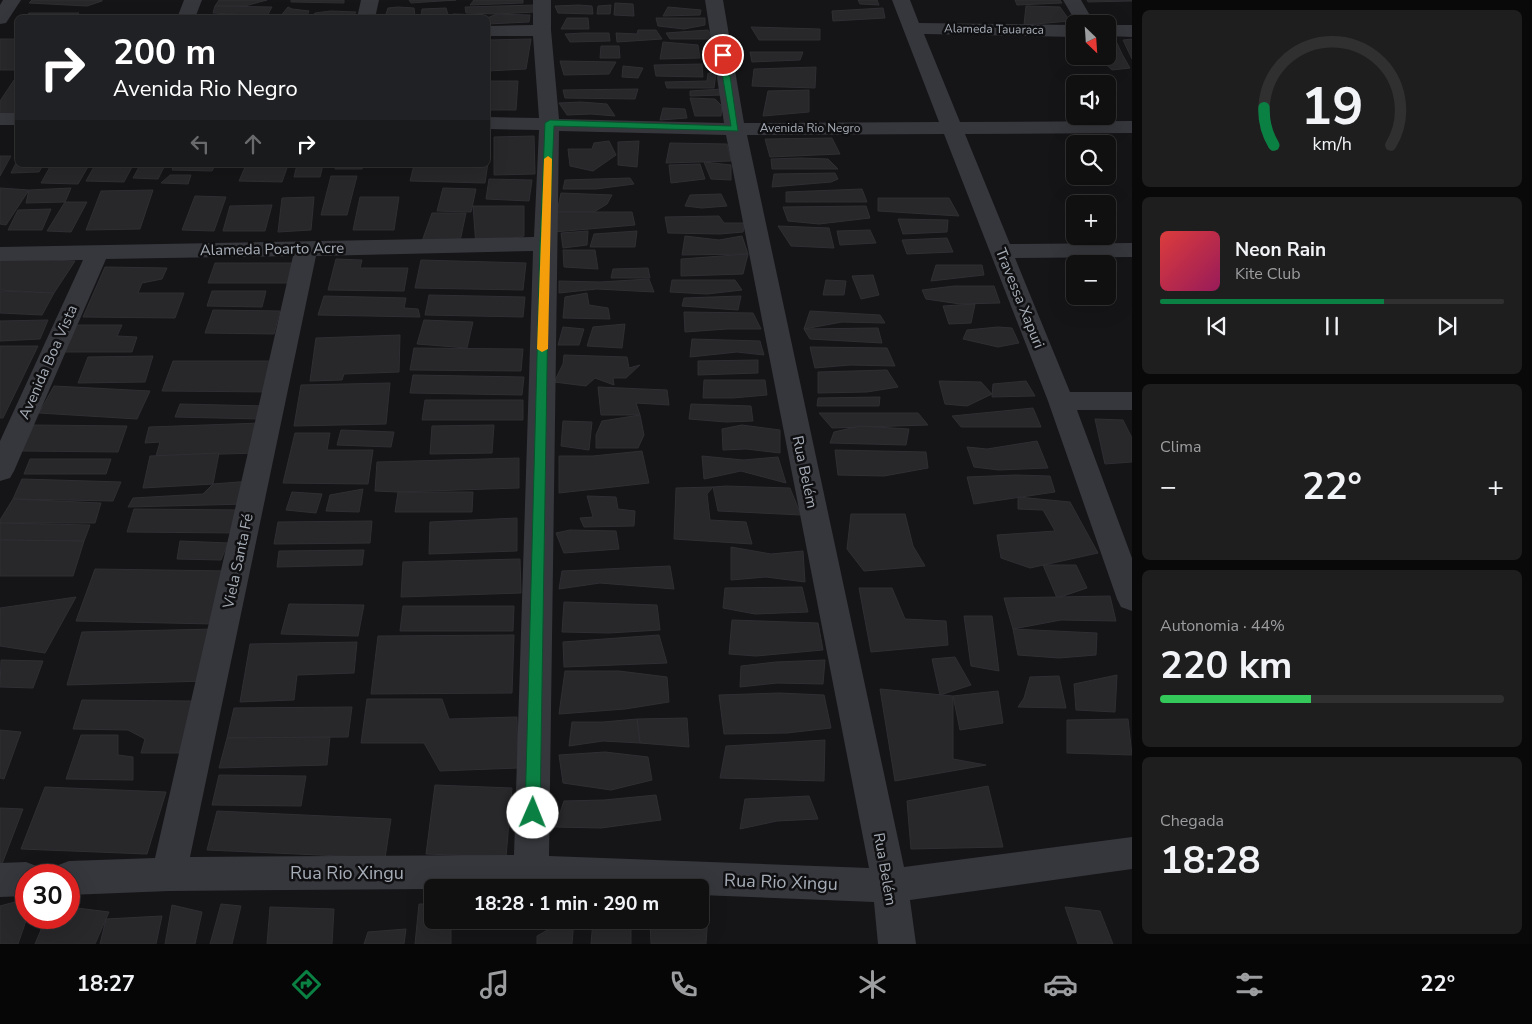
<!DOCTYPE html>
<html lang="pt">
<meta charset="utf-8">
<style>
:root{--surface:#101011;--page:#1e1e1f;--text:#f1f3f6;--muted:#9c9d9f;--line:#303031;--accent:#0b8043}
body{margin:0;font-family:"Nunito Sans",sans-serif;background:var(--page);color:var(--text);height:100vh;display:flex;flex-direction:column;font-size:19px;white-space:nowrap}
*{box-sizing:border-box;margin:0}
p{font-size:16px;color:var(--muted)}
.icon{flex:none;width:28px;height:28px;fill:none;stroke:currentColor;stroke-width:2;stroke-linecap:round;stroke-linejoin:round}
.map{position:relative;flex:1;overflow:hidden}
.panel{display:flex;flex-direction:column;gap:10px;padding:10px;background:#090909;width:400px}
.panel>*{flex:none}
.top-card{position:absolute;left:15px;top:15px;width:475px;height:152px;border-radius:8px;box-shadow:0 5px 20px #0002,0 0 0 1px var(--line);background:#202124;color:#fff;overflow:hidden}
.needle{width:32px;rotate:155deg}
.buttons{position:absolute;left:1066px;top:15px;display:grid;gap:10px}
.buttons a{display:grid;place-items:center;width:50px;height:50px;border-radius:8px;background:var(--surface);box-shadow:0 5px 20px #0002,0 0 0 1px var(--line);font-size:25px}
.speed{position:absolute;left:15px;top:864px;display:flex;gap:10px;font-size:25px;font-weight:700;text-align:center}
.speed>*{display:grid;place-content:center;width:65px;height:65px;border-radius:50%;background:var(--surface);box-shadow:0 5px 20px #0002,0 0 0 1px var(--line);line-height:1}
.speed .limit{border:8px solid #d22;background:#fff;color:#111}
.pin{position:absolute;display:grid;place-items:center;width:42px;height:42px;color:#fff;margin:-21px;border:2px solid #fff;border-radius:50%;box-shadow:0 1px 5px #0007}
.me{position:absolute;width:55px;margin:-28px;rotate:1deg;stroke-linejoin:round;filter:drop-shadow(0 0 4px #0008)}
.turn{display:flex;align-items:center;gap:18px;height:105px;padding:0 15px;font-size:22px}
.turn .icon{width:65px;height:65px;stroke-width:2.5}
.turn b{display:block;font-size:35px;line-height:42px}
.lanes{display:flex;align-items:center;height:48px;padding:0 15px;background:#0003;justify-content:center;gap:25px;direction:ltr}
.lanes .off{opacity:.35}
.big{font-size:38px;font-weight:700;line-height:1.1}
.panel .tile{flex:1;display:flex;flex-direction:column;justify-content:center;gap:8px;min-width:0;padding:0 18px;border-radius:8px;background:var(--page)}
.panel .dial{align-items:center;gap:0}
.dial svg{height:130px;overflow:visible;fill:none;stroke:var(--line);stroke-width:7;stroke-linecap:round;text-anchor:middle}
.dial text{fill:var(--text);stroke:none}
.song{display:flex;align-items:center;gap:15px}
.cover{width:60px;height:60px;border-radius:8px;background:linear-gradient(135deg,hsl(0 70% 55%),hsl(330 70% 35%))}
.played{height:5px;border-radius:2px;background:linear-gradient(90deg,var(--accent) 65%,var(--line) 65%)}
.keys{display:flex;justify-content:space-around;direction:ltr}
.heat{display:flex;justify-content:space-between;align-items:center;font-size:28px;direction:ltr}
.charge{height:8px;border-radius:4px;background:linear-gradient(90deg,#34c759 44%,var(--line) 0)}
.trip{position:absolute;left:424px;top:879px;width:285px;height:50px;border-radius:8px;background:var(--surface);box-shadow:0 5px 20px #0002,0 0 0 1px var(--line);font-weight:700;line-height:50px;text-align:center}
.menu{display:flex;height:80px;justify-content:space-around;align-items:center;background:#060607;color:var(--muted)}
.menu .icon{width:35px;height:35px}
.menu .selected{color:var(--accent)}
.menu b{font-size:22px;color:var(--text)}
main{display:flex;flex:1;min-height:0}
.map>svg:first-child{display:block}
</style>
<main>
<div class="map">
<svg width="1132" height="944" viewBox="0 0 1132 944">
<rect width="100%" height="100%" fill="#151517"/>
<g fill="#28282b" stroke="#2f2f33">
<path d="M32,0H102V1L87,6L29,3Z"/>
<path d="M219,0H267L245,6H215Z"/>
<path d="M291,0H344V3L291,2Z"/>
<path d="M409,0H456L411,3Z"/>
<path d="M474,0H523V3L470,5Z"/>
<path d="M858,0H877L879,5L860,4Z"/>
<path d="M1015,0H1060L1062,3L1017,5Z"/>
<path d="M1087,0H1132V1L1088,2Z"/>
<path d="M615,3L633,4L634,16L614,15Z"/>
<path d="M535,5L534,12L497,14L466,13L465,7Z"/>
<path d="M579,5L592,6L593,14L558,13L555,6Z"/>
<path d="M611,5L610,14H597L598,6Z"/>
<path d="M215,6L272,7L267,16L213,13Z"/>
<path d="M1026,6L1060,7L1070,21L1024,25Z"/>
<path d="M288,7L292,9L309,11L306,18H279Z"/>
<path d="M398,7L414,8L415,17H385L388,8Z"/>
<path d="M668,7L701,10L700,15L663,16Z"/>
<path d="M446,8L449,18L438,15L437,18H421L422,9Z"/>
<path d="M883,8L885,18L833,21L832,11Z"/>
<path d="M331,11L356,12L352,18H311L315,13Z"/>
<path d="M29,13H79L72,18H24Z"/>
<path d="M453,14L482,15L483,18H451Z"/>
<path d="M497,14L530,15L529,22L488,24L487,18Z"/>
<path d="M567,18H588L589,29H561Z"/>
<path d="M656,18H705V25L684,29L658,26Z"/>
<path d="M751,27L820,29V40H759Z"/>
<path d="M638,30H656L662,39L617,42L616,33L637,34Z"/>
<path d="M708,30L714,39H670L666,33Z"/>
<path d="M583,33H609L610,41L570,42L565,34Z"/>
<rect x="0" y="39" width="18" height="31"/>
<path d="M531,39L526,69L488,71V40Z"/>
<path d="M1132,39V59L1123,40Z"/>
<path d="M1116,41L1122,54L1130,68L1112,70L1099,58L1108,56V42Z"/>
<path d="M663,42L698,45L700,58L660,59Z"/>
<path d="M601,46H619L620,58H600Z"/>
<path d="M750,52H803L800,60L752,62Z"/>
<path d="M560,61L616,62L609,74L564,75Z"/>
<path d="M702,64L703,77L656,76L654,65Z"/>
<path d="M623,66L643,68L638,78L622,77Z"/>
<path d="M816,67L815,88L752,86L754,69Z"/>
<path d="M708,73H716L714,88H667L665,82L707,81Z"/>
<path d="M14,80L18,81V117H0V101Z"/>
<path d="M488,81H518L516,110H488Z"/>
<path d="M638,89L635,99L565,98L563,90Z"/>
<path d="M722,89L723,95L690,96V91Z"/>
<path d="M809,90V112L763,116L768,91Z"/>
<path d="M690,98L715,99L722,106L721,116H695Z"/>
<path d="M581,102L607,104L615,116L591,114L567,115L559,103Z"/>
<path d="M663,108L685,109L687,118L660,120Z"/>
<path d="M534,136L535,174L494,175V137Z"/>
<path d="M832,138L840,154L770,157L765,139Z"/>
<path d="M609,141L616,155L593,171L570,166L568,149H592L594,143Z"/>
<path d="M639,141L637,167L618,165V142Z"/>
<path d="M670,143L727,144L731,161L666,163Z"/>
<path d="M0,156H11L0,176Z"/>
<path d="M488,156H489L485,183L410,181L414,165H488Z"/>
<path d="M801,158L828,159L838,169H772L771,159Z"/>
<path d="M18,159V165H43L39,172L11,173Z"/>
<path d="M704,162L731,165V180L711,179Z"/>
<path d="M700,164L705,179L671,183L669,165Z"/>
<path d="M51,165H89L78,184L41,183Z"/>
<path d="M95,165H133L124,182L86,181Z"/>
<path d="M140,165H165L158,179L133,178Z"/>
<path d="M174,165H215L212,171L172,170Z"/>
<path d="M246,165H288L282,182L239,181Z"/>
<path d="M297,165H323L320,177H294Z"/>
<path d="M336,165H364L362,169H335Z"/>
<path d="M835,173L838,179L831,182L772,187L774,174Z"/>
<path d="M170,175H191L188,184L161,183Z"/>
<path d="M331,176H357L347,215H321Z"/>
<path d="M630,178L634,184L596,189H563L565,180Z"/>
<path d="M489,179L532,180L529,201L486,199Z"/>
<path d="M0,188L29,190L6,225L0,224Z"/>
<path d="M71,188L65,202L26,203L29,190Z"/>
<path d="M443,188L476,189L471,212L437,211Z"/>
<path d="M862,189L867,202H786V192Z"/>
<path d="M153,190L140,229L86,230L101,191Z"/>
<path d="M561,193L612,195L607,204L594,212H557Z"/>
<path d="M721,194L727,206L702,208L685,206L690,195Z"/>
<path d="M195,196L226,197L214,231L182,230Z"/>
<path d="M314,197L311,230L278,232L282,198Z"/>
<path d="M360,197H399L394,230H353Z"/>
<path d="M878,198H949L959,216L878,211Z"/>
<path d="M65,202H87L71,232L47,231Z"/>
<path d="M272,205L265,231H223L230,206Z"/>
<path d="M473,206H524V236L476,246Z"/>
<path d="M866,206L870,218L819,224L788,221L783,207Z"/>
<path d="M51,209L42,230H8L18,210Z"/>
<path d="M557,212H632L635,225L554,232Z"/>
<path d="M432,213H466L459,246L420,247Z"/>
<path d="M719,216L724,223H745L743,232L720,234L668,233L665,217Z"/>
<path d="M898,219L948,220L947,232L903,234Z"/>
<path d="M778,226L829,228L834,248L791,246Z"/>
<path d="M870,230L876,243L840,245L837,231Z"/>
<path d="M588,231L587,245L563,248L561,233Z"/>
<path d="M637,231L635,247H590L594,234Z"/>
<path d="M685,236L719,240L742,236L748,254L682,255Z"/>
<path d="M947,238L953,252L907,254L902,240Z"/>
<path d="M563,250H595L598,269L564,267Z"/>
<path d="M748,254L743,274L681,276V259Z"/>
<path d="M0,258L75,261L54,293L0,290Z"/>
<path d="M336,259L362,260L360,268H408L404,291L328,290Z"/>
<path d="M421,260L526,263L523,290L415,288Z"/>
<path d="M215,263H303L298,283H208Z"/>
<path d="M936,265H982L984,275L931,281Z"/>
<path d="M105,267L167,268L162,279L142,283L138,293H184L175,318L83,317Z"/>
<path d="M648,268L650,278H611L613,269Z"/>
<path d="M873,275L879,295L861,299L852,276Z"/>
<path d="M649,279L654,292L597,289L559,293V281L600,282Z"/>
<path d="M672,280H735L742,290L707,294L670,292Z"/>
<path d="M826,280L846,281L844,295H823Z"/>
<path d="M954,286H994L1000,303L960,304L926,299L922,290Z"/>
<path d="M0,291L54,293L42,315L0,313Z"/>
<path d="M212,291H266L262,307L207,306Z"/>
<path d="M587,293L589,305L608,308L610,319L563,318L565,297Z"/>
<path d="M429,295L525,297L523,317L425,315Z"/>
<path d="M324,296L406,298L404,308L418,309L420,317L318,315Z"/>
<path d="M741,296L738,310L682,306L684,298Z"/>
<path d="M975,304L971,323L949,324L943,306Z"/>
<path d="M213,310L280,311L274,334L205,333Z"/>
<path d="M810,311L880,315L885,323L842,322L804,329Z"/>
<path d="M684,312L753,313L761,329H727L685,332Z"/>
<path d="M48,320L40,339L0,341V321Z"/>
<path d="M424,320L473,322L467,348L417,344Z"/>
<path d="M625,324L622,348L587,346L593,327Z"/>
<path d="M74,325H122L117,336L137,337L132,352H62Z"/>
<path d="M563,327L584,329L579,345H558Z"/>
<path d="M998,327L1012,328L1019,343L998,347L963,339L967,330Z"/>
<path d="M878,328L882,343L810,339L804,329Z"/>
<path d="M400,335L399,372L344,374L342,380L310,381L316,338Z"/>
<path d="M692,339L760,341L764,355L737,352L690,357Z"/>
<path d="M0,346H38L3,418H0Z"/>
<path d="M810,347L887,348L895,366L850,365L815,368Z"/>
<path d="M414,348L523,349L521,371L410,370Z"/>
<path d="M564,355L627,357L629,368L640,365L626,378H613L614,385L595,378L586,386L554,382L563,364Z"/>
<path d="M153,356L145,382L78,383L88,357Z"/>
<path d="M758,360V373L698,375V361Z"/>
<path d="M173,361H279L272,392L162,391Z"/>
<path d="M887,370L898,387L867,392L818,393V372Z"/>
<path d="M413,375L524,377L522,395L410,393Z"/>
<path d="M704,380H765L767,395L733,398H703Z"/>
<path d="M939,381L981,382L992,394L967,406L945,404Z"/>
<path d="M1026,381L1035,396L992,397L993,384Z"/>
<path d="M390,383L386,424L294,426L301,385Z"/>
<path d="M54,386L150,391L137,419L39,413Z"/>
<path d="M598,387L667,390L669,405L636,403L640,415H601Z"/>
<path d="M880,397L879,406H817L818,398Z"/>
<path d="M425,400H523V420H422Z"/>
<path d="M180,404L265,406L261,419L175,417Z"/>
<path d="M691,404L751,406L753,421L726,422L689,419Z"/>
<path d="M1033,408L1041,427H961L952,416Z"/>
<path d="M819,413H918L928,425L832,428Z"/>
<path d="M640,415L644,435L638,448H596V435L602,421Z"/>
<path d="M1095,419L1123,420L1132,438V462L1105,464Z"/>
<path d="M563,421L592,422L589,450L561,446Z"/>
<path d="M261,423L257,453L156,456L160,442L145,443L149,427Z"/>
<path d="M34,425L127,426L118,452L22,451Z"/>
<path d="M494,425L492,453L430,454L432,426Z"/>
<path d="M742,425L780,430V453L746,449L723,450L722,429Z"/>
<path d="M860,426L909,429L906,445L830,443L834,432Z"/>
<path d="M341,430L394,432L391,447L337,445Z"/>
<path d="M295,433H330L327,450H373L368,484L283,483Z"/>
<path d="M1037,441L1048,468L999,470L974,467L967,447L987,449Z"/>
<path d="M835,450L926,452L928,468L884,476L838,475Z"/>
<path d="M642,451L649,483L559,493V456H593Z"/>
<path d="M219,453L213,484L143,488L150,456Z"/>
<path d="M702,456L743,460L778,457L786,483L741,471L704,479Z"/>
<path d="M519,458V488L398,492L375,491L377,462Z"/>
<path d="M30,459H111L106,474H24Z"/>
<path d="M1016,475L1050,476L1055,492L974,504L967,477Z"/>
<path d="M22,479L121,482L113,501L13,499Z"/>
<path d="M251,481L247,504L128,507L133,498L203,494L213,484Z"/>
<path d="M726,486L790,488L801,515L718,511L713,487Z"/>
<path d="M713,487L707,494L710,520L746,522L752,544L674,539L676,488Z"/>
<path d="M363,489L359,512L326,511L330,495Z"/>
<path d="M292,492L322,494L316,513L286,510Z"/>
<path d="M398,492H473L472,512H395Z"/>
<path d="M587,496L616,497L618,509L635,511L634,526L584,527L580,518L593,517Z"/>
<path d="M1018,497L1070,502L1098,553L1030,568L1001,558L997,535L1055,531L1043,510L1018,509Z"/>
<path d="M13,499L101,503L95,523H0V520Z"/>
<path d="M134,509L244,510L238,533L127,532Z"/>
<path d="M851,514H905L913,546L925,566L864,571L847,549Z"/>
<path d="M517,518V551L429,554L430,522Z"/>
<path d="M372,521L370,543L274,544L278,522Z"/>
<path d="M0,523L90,525L84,541L0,540Z"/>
<path d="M570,530L616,531L619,549L564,553L556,533Z"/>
<path d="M0,540L84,541L73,576H0Z"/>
<path d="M180,541L228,543L221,560L177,559Z"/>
<path d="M731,547L771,554L803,551L805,582L766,577L731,580Z"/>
<path d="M364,550L362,565L277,567L279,551Z"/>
<path d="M520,559L521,593L401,597L403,562Z"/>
<path d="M1043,565H1076L1087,588L1057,598Z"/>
<path d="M670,566L674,589L600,583L559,589L562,571Z"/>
<path d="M95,569L228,571L214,624L76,621Z"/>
<path d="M802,587L808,612L755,614L723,608L725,588Z"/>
<path d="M859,588H892L905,619L946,621L948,645L871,652Z"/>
<path d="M1110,596L1116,621L1061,620L1013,629L1004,598Z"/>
<path d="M76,597L45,653L0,646V608Z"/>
<path d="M564,602L657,605L660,630L609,633L562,632Z"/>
<path d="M289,604L364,605L358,636L281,634Z"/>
<path d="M403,606H514L513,631H400Z"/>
<path d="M964,616H992L999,671L971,666Z"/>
<path d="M732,620L818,623L823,650L756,656L729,654Z"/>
<path d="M216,629L206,681L67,685L82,632Z"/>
<path d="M1013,629L1097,633L1096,655L1059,658L1018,655Z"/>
<path d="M514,635L512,693L371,694L378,636Z"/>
<path d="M659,635L667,663L564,667L563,642Z"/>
<path d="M357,642L354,673L297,675L294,700L240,702L250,644Z"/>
<path d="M955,657L971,685L940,695L932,659Z"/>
<path d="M1,660L43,661L33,688L0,687Z"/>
<path d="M825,660L823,684L777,683L740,687L741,666L776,662Z"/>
<path d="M565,671H619L667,677L669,702L625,709L559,714Z"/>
<path d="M1117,675L1115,712L1076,710L1074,684Z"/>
<path d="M1059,676L1066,708L1018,707L1024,698L1030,677Z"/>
<path d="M880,689L953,696V759L986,765L895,781Z"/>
<path d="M998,691L1003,723L960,730L953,696Z"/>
<path d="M779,693L824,695L831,728L787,733L724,734L719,695Z"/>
<path d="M367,699H442L449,719L517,717L518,768L440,771L424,743H361Z"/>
<path d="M82,700L192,701L179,753H141L145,739L128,730L73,729Z"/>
<path d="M352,707L348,737L227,738L234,708Z"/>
<path d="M687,718L689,747L640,743L637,719Z"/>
<path d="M637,719L640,743L603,741L569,746L572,722H603Z"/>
<path d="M1128,719L1132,755L1067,753V720Z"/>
<path d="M0,730L21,732L4,779L0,778Z"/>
<path d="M81,735H118V755L133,757V780L66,779Z"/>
<path d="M330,737L327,765L219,768L227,738Z"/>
<path d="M825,740L824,781L720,778L726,746Z"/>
<path d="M605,752L648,757L652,780L611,790L563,783L559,755Z"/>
<path d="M219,775L306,776L301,806L212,805Z"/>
<path d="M435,785L512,788L506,857L426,854Z"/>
<path d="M988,786L1003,847L911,849L907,801Z"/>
<path d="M45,787L166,792L147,854L21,849Z"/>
<path d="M656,795L661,820L601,828L555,827L564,801L604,800Z"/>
<path d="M809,796L818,819L777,821L740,829L745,799Z"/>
<path d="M0,808L23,809L2,864H0Z"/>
<path d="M217,811L391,819L385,858L207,850Z"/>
<path d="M26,899L27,918L18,944H0V906Z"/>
<path d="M221,904L241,906L232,944H210Z"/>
<path d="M419,904H432V920H451V944H415Z"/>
<path d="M172,905L202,912L195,944H165Z"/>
<path d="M69,907L109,912L95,944H35L46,918H69Z"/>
<path d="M270,907L334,909L332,944H267Z"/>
<path d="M1065,907L1100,911L1113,944H1078Z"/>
<path d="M700,914H708L706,944H651L650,920H700Z"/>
<path d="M162,916L156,944H100L106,919Z"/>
<path d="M565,920H574L572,944H537V936Z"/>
<path d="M593,920H631V944H591Z"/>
<path d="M406,929L404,944H364L368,932Z"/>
</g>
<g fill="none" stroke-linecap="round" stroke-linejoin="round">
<g fill="#36373c" fill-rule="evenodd">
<path d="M3,0H21L6,23L0,24V5Z"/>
<path d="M184,0H202L195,18H177Z"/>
<path d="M361,0H379L375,18H357Z"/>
<path d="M533,0H551V30L559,119L724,123L705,0H723L744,123L939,122L892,0H910L919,23L1075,25V37L924,34L960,122L1132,121V133L965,134L1010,244L1132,243V257L1015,258L1070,392H1132V410H1077L1132,558V611L1121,607L1117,599L1048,401L944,134L747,135L904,867L1132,837V869L910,900L916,944H878L874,902L700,895V888H432V889L169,891L69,895V875H52L56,866L69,861L155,858L293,256L106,259L14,471L10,478L0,481V441L83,260L0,261V247L534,237L539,130L488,129V117L539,118L533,36H488V26L533,25ZM559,131L726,135L869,868L549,856ZM533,251L514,855L190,857L316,256Z"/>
<path d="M1063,0H1081L1095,24H1077Z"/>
<path d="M1108,25H1132V37L1108,36Z"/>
<rect x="0" y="113" width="18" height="12"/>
<path d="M26,862L39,867L42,875H26V896L0,897V863Z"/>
</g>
</g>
<path fill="#0b8043" stroke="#07532c" d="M723,53L727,55L738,131L554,126L549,244L540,813L538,818L533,820L528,818L525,813L540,244L545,123L550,120L731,126L719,55Z"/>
<path fill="#f59e0b" d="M548,156L552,159L548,349L542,352L537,349L544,159Z"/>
<g text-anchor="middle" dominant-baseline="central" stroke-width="5" stroke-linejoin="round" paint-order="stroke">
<g font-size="12" fill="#a6adb7" stroke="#101012">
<text transform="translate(994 29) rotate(1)">Alameda Tauaraca</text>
<text x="810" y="128">Avenida Rio Negro</text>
</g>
<g font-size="15" fill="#a6adb7" stroke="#101012">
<text transform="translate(272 249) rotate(-1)">Alameda Poarto Acre</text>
<text transform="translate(1020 298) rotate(68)">Travessa Xapuri</text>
<text transform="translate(48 362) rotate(-66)">Avenida Boa Vista</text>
<text transform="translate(805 472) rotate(78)">Rua Belém</text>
<text transform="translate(238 561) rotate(-78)">Viela Santa Fé</text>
<text transform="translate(885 869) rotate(80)">Rua Belém</text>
</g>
<g font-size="18" fill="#a6adb7" stroke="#101012">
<text x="347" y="873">Rua Rio Xingu</text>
<text transform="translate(781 882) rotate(2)">Rua Rio Xingu</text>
</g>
</g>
</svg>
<div class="buttons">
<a><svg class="needle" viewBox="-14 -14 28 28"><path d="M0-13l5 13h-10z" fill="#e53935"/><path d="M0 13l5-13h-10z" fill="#9c9d9f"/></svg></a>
<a><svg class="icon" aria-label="sound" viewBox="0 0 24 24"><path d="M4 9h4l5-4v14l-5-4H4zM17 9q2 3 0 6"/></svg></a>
<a><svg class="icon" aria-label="search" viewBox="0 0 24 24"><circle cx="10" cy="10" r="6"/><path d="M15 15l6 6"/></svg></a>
<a>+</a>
<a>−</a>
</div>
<div class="speed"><div class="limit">30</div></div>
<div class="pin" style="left:723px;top:55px;background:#d93025"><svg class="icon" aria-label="arrive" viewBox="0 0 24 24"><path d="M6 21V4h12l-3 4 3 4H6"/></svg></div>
<svg class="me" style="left:533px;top:813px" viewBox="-20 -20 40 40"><circle r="19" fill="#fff"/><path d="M0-13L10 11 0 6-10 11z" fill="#0b8043"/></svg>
<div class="trip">18:28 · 1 min · 290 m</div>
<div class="top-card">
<div class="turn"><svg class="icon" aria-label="right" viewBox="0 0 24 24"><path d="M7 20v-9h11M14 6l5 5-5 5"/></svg><div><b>200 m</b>Avenida Rio Negro</div></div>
<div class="lanes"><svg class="icon off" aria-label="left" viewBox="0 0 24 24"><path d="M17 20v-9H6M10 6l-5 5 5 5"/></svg><svg class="icon off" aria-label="ahead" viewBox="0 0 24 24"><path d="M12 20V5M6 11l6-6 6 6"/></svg><svg class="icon" aria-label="right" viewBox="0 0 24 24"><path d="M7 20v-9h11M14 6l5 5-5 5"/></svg></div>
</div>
</div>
<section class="panel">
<div class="tile dial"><svg viewBox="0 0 100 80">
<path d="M14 69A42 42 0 1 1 86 69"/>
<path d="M14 69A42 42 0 0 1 8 46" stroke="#0b8043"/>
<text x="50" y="56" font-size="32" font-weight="700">19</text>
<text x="50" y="72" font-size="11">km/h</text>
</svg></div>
<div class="tile">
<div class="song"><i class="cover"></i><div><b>Neon Rain</b><p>Kite Club</p></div></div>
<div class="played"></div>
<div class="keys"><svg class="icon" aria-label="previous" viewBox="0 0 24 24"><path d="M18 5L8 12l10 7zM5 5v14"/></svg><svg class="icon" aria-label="pause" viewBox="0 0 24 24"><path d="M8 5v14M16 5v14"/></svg><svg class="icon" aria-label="next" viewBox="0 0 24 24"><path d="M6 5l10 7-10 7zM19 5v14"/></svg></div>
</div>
<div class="tile"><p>Clima</p>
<div class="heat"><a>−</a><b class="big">22°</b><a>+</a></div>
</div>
<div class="tile"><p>Autonomia · 44%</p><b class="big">220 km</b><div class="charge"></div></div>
<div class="tile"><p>Chegada</p><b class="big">18:28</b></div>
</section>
</main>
<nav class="menu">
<b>18:27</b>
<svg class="icon selected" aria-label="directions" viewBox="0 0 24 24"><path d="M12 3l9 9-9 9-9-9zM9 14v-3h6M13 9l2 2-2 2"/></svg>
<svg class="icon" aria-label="music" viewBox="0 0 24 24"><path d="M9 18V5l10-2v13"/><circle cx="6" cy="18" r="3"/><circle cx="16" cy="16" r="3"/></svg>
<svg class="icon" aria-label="phone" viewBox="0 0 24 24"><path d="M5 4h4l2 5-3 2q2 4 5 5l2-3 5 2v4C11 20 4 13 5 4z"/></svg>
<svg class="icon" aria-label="climate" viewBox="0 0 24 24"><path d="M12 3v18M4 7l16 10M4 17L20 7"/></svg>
<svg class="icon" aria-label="car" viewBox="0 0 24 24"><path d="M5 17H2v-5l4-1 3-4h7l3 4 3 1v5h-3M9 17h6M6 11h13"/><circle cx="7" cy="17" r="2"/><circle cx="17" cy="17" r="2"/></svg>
<svg class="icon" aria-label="filters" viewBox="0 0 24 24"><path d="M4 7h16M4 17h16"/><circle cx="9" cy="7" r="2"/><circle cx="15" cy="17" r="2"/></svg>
<b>22°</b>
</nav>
